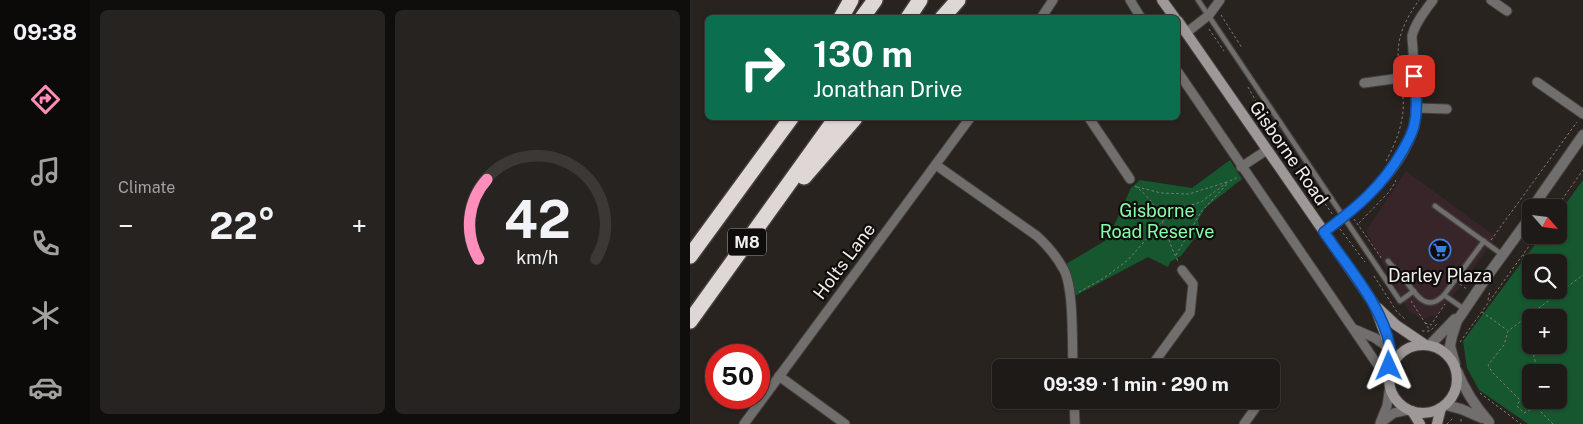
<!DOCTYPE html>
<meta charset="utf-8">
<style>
:root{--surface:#1e1a17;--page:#262320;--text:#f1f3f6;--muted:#a1a1a1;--line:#3c3836;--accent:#ff8eba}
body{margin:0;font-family:"Public Sans",sans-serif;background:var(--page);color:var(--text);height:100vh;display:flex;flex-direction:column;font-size:19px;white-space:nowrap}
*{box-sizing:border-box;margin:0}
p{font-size:16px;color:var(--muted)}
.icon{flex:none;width:28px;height:28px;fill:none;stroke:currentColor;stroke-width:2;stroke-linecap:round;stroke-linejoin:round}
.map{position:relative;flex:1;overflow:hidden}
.drawer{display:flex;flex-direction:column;gap:10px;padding:10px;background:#100e0d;width:600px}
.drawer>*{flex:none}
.banner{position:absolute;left:15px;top:15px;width:475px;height:105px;border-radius:8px;box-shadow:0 1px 4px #0004,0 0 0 1px var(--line);background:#0b6e4f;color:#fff;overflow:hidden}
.needle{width:32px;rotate:118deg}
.controls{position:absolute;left:832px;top:199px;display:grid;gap:10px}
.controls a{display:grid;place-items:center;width:45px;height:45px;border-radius:8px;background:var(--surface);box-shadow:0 1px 4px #0004,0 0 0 1px var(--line);font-size:25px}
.speed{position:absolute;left:15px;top:344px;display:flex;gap:10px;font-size:25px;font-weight:700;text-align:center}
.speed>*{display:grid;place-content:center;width:65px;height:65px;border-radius:50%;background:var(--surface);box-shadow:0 1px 4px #0004,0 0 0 1px var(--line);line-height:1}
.speed .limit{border:8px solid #d22;background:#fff;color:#111}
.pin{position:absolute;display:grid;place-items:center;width:42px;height:42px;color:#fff;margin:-21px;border-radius:10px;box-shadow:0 2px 8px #0006}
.me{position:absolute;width:55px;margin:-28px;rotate:359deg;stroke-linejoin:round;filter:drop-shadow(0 0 4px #0008)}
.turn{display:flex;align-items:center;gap:18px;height:105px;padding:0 25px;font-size:22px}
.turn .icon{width:65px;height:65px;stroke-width:2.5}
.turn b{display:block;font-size:35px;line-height:42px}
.big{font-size:38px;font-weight:700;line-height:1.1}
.drawer .widget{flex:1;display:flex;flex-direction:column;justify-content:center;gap:8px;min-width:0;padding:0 18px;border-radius:8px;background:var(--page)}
.drawer .dial{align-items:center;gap:0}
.dial svg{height:130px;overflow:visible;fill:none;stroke:var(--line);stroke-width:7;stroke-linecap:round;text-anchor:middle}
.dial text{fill:var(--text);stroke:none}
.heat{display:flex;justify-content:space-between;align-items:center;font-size:28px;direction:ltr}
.drawer .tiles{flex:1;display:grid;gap:10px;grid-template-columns:repeat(2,1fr)}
.trip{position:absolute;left:302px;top:359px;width:288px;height:50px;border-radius:8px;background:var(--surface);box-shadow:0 1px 4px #0004,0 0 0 1px var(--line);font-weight:700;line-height:50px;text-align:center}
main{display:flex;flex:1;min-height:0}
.menu{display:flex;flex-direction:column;width:90px;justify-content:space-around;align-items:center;background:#0c0a09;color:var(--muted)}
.menu .icon{width:35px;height:35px}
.menu .current{color:var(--accent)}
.menu b{font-size:22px;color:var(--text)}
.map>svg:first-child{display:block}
</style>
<main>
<nav class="menu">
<b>09:38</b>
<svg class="icon current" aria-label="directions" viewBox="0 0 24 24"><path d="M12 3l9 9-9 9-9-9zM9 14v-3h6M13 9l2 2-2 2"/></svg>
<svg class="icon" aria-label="music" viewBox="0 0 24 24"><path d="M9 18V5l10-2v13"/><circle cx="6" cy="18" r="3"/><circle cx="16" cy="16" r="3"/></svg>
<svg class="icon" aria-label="phone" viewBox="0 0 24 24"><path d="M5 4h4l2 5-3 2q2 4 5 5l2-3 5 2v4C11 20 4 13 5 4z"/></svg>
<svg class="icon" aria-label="climate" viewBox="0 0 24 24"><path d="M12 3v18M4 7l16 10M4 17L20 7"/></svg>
<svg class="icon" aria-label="car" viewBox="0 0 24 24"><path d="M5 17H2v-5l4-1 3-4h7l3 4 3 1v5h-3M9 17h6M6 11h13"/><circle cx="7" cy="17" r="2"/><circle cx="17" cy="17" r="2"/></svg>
</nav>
<section class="drawer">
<div class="tiles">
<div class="widget"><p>Climate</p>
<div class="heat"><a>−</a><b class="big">22°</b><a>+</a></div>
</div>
<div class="widget dial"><svg viewBox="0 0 100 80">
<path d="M14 69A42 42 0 1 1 86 69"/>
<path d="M14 69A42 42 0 0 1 19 20" stroke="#ff8eba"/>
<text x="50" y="56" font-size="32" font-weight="700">42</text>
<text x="50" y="72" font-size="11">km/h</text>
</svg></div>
</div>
</section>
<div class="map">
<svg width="893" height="424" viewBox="0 0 893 424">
<rect width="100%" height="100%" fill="#28231f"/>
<path fill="#38252a" d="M716,171L806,237L753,309L745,316L732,319L720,312L715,305L676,231Z"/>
<g fill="#16572f" fill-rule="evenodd">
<path d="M540,160L552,179L515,208L508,220L510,231L491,256L480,262L478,267L458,257L383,297L376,264L418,239L441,188L450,180L502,188Z"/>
<path d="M893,180V424H838L789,390L777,368L773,341L852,235H869V213ZM841,262H869V290H841ZM841,318H869V345H841ZM841,372H869V400H841Z"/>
</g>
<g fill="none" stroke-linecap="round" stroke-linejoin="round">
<g stroke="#443f3c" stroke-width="7">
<g id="service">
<path d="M508,0L710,301L724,291"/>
<path d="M745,206L810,253"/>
<path d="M698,261C702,267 708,270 712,276C724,291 735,315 754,295"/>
<path d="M774,309L754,295L794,241"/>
</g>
</g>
<g stroke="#443f3c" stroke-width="11">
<g id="minor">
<path d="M440,0L451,18"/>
<path d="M801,0L817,11"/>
<path d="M351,18L363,0"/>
<path d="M496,33L519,15L530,0"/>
<path d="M488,72L687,364"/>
<path d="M847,82L893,114"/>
<path d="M674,83L725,76"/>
<path d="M727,108L757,109"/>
<path d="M399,118L440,179"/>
<path d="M246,165L347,236C358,246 367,257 374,270C384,290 382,343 383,368"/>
<path d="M551,167L577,150"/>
<path d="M634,232C672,204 725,160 727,108C728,90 724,70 723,51C723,47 722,41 722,36C725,23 735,11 743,0"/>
<path d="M664,329L685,338L700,349"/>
<path d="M460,368L500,313L503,284L492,270"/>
<path d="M89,376L155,424"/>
<path d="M384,400L385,424"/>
<path d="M384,402L414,400"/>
<path d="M692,422L704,413L718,410"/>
<path d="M690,423L697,406L700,385"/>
<path d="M54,424L280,118"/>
<path d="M554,424L571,400"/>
</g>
</g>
<g stroke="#443f3c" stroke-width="12">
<g id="tertiary">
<path d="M842,208L893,135"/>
<path d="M740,345L765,319"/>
<path d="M765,364L760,346L762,336L767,321L798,275L841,216"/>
<path d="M767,371C775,391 785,406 799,422"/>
<path d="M756,405L771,409L792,418"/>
</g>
</g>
<g stroke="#443f3c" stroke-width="12">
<g id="secondary">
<path d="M472,0L485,18"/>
<path d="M488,21L684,304L699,345V375"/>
<path d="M688,308L706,325L734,344"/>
<circle cx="733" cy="379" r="34"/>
<path d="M722,411L730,424"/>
<path d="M747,424L751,408"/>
</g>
</g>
<g stroke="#443f3c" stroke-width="18">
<g id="motorway">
<path d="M151,18L161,0"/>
<path d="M172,18L185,0"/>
<path d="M218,18L230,0"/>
<path d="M252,18L268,0"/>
<path d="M114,177L165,118"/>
<path d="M0,256L101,118"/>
<path d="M0,321L146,118"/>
</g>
</g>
<g stroke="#807c79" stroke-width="1" stroke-dasharray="2.5 2.5" stroke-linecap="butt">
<path d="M531,15L552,48"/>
<path d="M519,29L534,51"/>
<path d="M706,70L709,65C705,39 715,20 729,0"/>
<path d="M558,87L579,124L643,215"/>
<path d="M696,161C707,141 717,115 712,91L708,88"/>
<path d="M540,181L548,177"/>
<path d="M445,186C476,209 472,232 489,263"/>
<path d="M447,187L471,193L499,194L537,182"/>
<path d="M866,208L893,170"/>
<path d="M664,219L692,259"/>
<path d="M669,223L699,192L706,181L703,179"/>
<path d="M650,229L675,262"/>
<path d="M801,240L887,122"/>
<path d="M486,255L511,212L537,184"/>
<path d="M833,255L844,262"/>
<path d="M684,276L707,312L715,319"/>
<path d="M869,280L877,286"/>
<path d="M770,284L778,290"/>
<path d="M389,292L414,278L438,260L468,226L485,210L511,202L539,181"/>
<path d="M798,300L800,290"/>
<path d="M721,301L739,329"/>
<path d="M792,312L817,330"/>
<path d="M735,323L741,325L755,304"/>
<path d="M732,331H740L748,323"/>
<path d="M770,342L847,235"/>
<path d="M844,345L842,349L848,372"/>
<path d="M790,393L831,424"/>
<path d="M846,406L848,400"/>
<path d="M771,419V424"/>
<path d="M757,424L764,417"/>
<path d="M863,424L846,407L834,413L827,406L830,400L802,372L798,365L814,345L818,331L893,275"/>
</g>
<use href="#service" stroke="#716e6e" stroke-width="4.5"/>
<use href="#minor" stroke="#716e6e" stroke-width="9"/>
<use href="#tertiary" stroke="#716e6e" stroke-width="10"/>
<use href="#secondary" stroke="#9e9898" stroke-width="10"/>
<use href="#motorway" stroke="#dfd6d6" stroke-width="15"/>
</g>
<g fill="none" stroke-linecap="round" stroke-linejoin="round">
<g stroke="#114b97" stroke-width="12">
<path id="route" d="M699,366C700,360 701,353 700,347C693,306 656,265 634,232C666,208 693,186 713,150C717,143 722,134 724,126C728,110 726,93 724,76"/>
</g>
<use href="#route" stroke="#1a73e8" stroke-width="9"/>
</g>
<defs>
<g id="supermarket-ring" transform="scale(1.125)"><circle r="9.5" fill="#0f0d0b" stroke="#3f7fe0" stroke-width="1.5"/><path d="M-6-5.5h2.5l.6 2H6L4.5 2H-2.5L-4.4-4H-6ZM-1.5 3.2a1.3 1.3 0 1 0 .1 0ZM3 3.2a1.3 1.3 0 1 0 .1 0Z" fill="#3f7fe0"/></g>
</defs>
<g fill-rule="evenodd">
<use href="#supermarket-ring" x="750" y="250"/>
</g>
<g text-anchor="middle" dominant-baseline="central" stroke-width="4.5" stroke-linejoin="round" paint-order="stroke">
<rect fill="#0f0d0b" stroke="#adaaa8" stroke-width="1" x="38" y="228.5" width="38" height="27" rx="4"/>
<g font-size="16" font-weight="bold" fill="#f1eeeb">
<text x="57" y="242">M8</text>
</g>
<g font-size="18" fill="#f1eeeb" stroke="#0f0d0b">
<text transform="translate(599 153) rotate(55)">Gisborne Road</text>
<text transform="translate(154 261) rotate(-53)">Holts Lane</text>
</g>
<g font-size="18" fill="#86feab" stroke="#0f0d0b">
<text x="467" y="210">Gisborne<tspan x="467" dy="21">Road Reserve</tspan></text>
</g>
<g font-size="18" fill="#f1eeeb" stroke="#0f0d0b">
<text x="750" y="275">Darley Plaza</text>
</g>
</g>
</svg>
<div class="controls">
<a><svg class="needle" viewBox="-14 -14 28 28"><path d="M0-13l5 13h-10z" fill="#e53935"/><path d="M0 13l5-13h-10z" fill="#a1a1a1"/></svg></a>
<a><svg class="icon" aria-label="search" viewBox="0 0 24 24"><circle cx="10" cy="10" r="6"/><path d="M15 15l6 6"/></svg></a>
<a>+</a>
<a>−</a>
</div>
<div class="speed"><div class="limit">50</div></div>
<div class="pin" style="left:724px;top:76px;background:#d93025"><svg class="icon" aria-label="arrive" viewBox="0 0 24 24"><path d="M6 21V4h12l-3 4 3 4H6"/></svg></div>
<svg class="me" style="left:699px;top:366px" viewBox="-20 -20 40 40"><path d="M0-17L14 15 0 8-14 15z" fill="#1a73e8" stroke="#fff" stroke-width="4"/></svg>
<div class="trip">09:39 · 1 min · 290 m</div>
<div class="banner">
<div class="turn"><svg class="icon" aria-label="right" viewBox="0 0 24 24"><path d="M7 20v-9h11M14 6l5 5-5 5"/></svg><div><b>130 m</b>Jonathan Drive</div></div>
</div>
</div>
</main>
